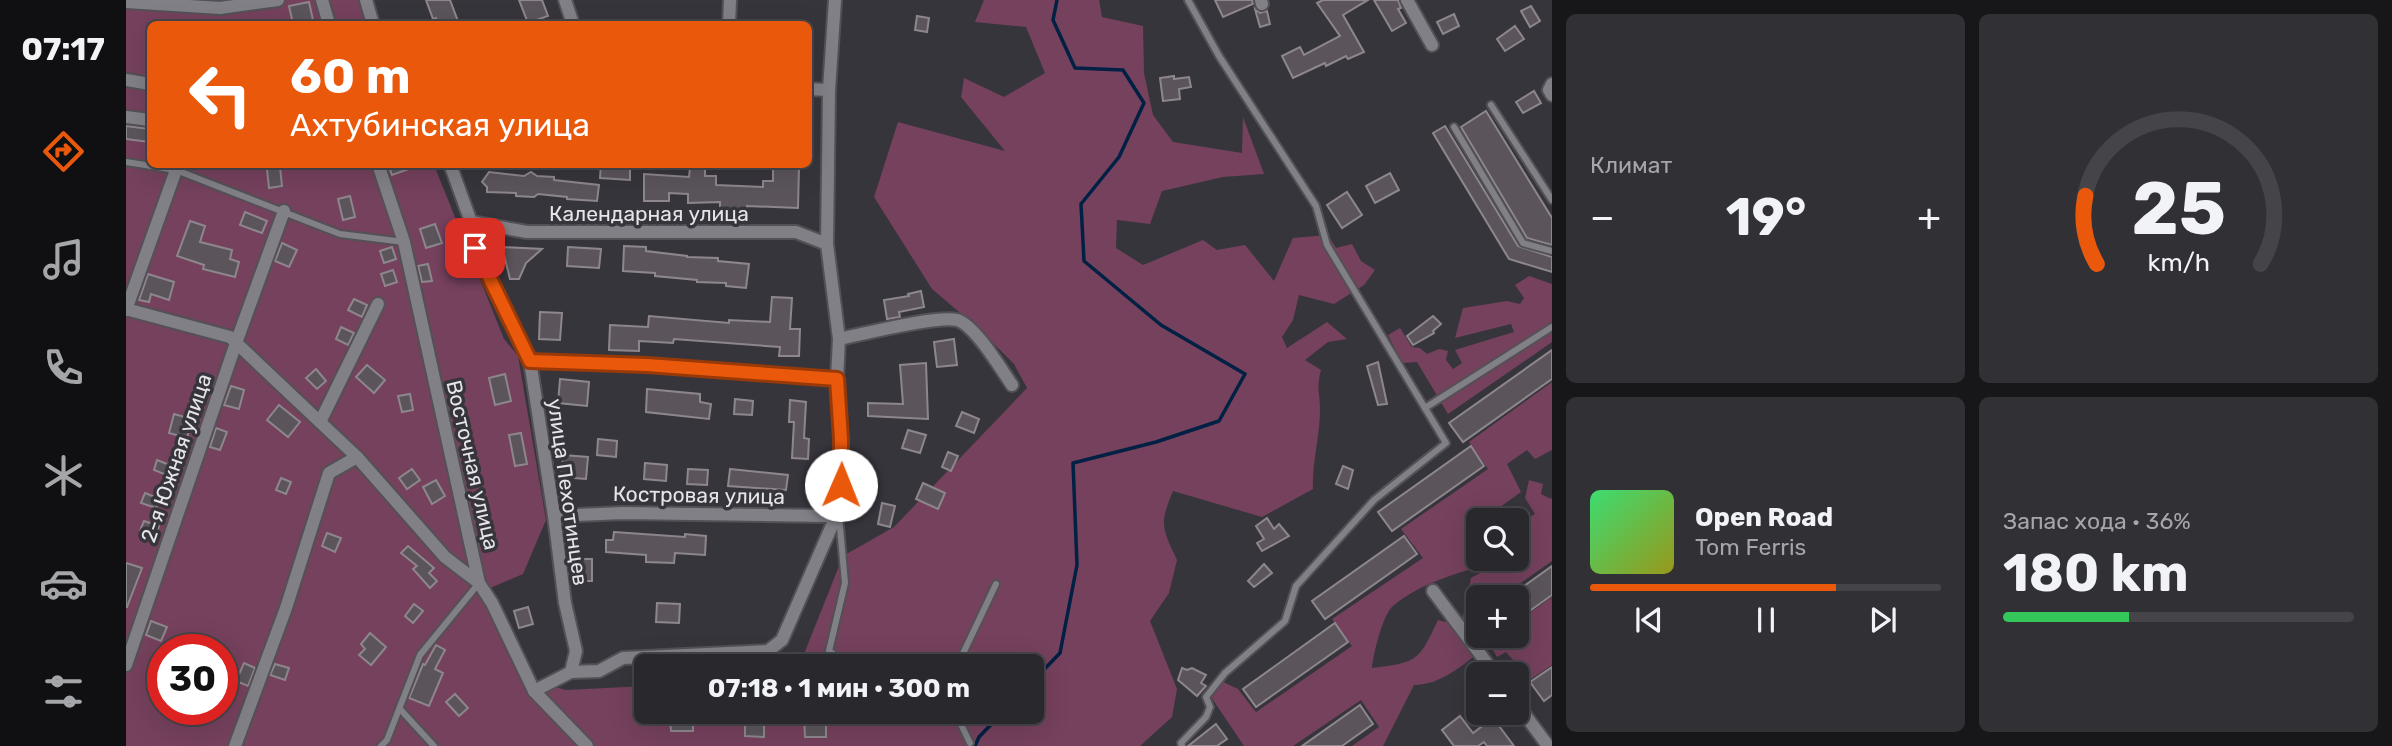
<!DOCTYPE html>
<html lang="ru">
<meta charset="utf-8">
<style>
:root{--surface:#29282d;--page:#313035;--text:#f1f3f6;--muted:#a5a6aa;--line:#454449;--accent:#ea580c}
body{margin:0;font-family:Rubik,sans-serif;background:var(--page);color:var(--text);height:100vh;display:flex;flex-direction:column;font-size:26px;white-space:nowrap}
*{box-sizing:border-box;margin:0}
p{font-size:23px;color:var(--muted)}
.icon{flex:none;width:38px;height:38px;fill:none;stroke:currentColor;stroke-width:2;stroke-linecap:round;stroke-linejoin:round}
.map{position:relative;flex:1;overflow:hidden}
.sheet{display:flex;flex-direction:column;gap:14px;padding:14px;background:#171619;width:840px}
.sheet>*{flex:none}
.guide{position:absolute;left:21px;top:21px;width:665px;height:147px;border-radius:10px;box-shadow:0 7px 28px #0002,0 0 0 2px var(--line);background:#ea580c;color:#fff;overflow:hidden}
.fabs{position:absolute;left:1340px;top:508px;display:grid;gap:14px}
.fabs a{display:grid;place-items:center;width:63px;height:63px;border-radius:10px;background:var(--surface);box-shadow:0 7px 28px #0002,0 0 0 2px var(--line);font-size:35px}
.speed{position:absolute;left:21px;top:634px;display:flex;gap:14px;font-size:35px;font-weight:700;text-align:center}
.speed>*{display:grid;place-content:center;width:91px;height:91px;border-radius:50%;background:var(--surface);box-shadow:0 7px 28px #0002,0 0 0 2px var(--line);line-height:1}
.speed .limit{border:10px solid #d22;background:#fff;color:#111}
.pin{position:absolute;display:grid;place-items:center;width:60px;height:60px;color:#fff;margin:-30px;border-radius:14px;box-shadow:0 4px 10px #0006}
.me{position:absolute;width:77px;margin:-38px;rotate:1deg;stroke-linejoin:round;filter:drop-shadow(0 0 5px #0008)}
.turn{display:flex;align-items:center;gap:24px;height:147px;padding:0 28px;font-size:32px}
.turn .icon{width:91px;height:91px;stroke-width:2.5}
.turn b{display:block;font-size:49px;line-height:60px}
.big{font-size:52px;font-weight:700;line-height:1.1}
.sheet .widget{flex:1;display:flex;flex-direction:column;justify-content:center;gap:10px;min-width:0;padding:0 24px;border-radius:10px;background:var(--page)}
.sheet .dial{align-items:center;gap:0}
.dial svg{height:182px;overflow:visible;fill:none;stroke:var(--line);stroke-width:7;stroke-linecap:round;text-anchor:middle}
.dial text{fill:var(--text);stroke:none}
.song{display:flex;align-items:center;gap:21px}
.cover{width:84px;height:84px;border-radius:10px;background:linear-gradient(135deg,hsl(140 70% 55%),hsl(60 70% 35%))}
.played{height:7px;border-radius:4px;background:linear-gradient(90deg,var(--accent) 70%,var(--line) 70%)}
.keys{display:flex;justify-content:space-around;direction:ltr}
.heat{display:flex;justify-content:space-between;align-items:center;font-size:38px;direction:ltr}
.charge{height:10px;border-radius:5px;background:linear-gradient(90deg,#34c759 36%,var(--line) 0)}
.sheet .tiles{flex:1;display:grid;gap:14px;grid-template-columns:repeat(2,1fr)}
.trip{position:absolute;left:508px;top:654px;width:410px;height:70px;border-radius:10px;background:var(--surface);box-shadow:0 7px 28px #0002,0 0 0 2px var(--line);font-weight:700;line-height:70px;text-align:center}
main{display:flex;flex:1;min-height:0}
.tabs{display:flex;flex-direction:column;width:126px;justify-content:space-around;align-items:center;background:#101012;color:var(--muted)}
.tabs .icon{width:49px;height:49px}
.tabs .current{color:var(--accent)}
.tabs b{font-size:32px;color:var(--text)}
.map>svg:first-child{display:block}
</style>
<main>
<nav class="tabs">
<b>07:17</b>
<svg class="icon current" aria-label="directions" viewBox="0 0 24 24"><path d="M12 3l9 9-9 9-9-9zM9 14v-3h6M13 9l2 2-2 2"/></svg>
<svg class="icon" aria-label="music" viewBox="0 0 24 24"><path d="M9 18V5l10-2v13"/><circle cx="6" cy="18" r="3"/><circle cx="16" cy="16" r="3"/></svg>
<svg class="icon" aria-label="phone" viewBox="0 0 24 24"><path d="M5 4h4l2 5-3 2q2 4 5 5l2-3 5 2v4C11 20 4 13 5 4z"/></svg>
<svg class="icon" aria-label="climate" viewBox="0 0 24 24"><path d="M12 3v18M4 7l16 10M4 17L20 7"/></svg>
<svg class="icon" aria-label="car" viewBox="0 0 24 24"><path d="M5 17H2v-5l4-1 3-4h7l3 4 3 1v5h-3M9 17h6M6 11h13"/><circle cx="7" cy="17" r="2"/><circle cx="17" cy="17" r="2"/></svg>
<svg class="icon" aria-label="filters" viewBox="0 0 24 24"><path d="M4 7h16M4 17h16"/><circle cx="9" cy="7" r="2"/><circle cx="15" cy="17" r="2"/></svg>
</nav>
<div class="map">
<svg width="1426" height="746" viewBox="0 0 1426 746">
<rect width="100%" height="100%" fill="#37353c"/>
<g fill="#75415d" fill-rule="evenodd">
<path d="M0,0H234L246,24H24V164L308,165L378,339L392,356L420,520L397,574L355,592L402,680L440,690L520,686V712H905V667H667L676,659L717,556L768,527L901,388L888,364L852,328L806,289L748,197L772,122L879,151L835,97L838,78L878,97L919,73L900,27L849,22L858,0H973L976,17L1017,26L1018,73L1027,115L1047,142L1116,153L1117,117L1138,174L1097,177L1036,191L1024,224L991,220L990,248L1017,265L1077,240L1091,250L1119,245L1148,281L1167,238L1202,235L1210,248L1226,244L1235,261L1249,270L1238,285L1208,304L1173,295L1167,320L1156,337L1161,348L1201,322L1221,339L1202,342L1179,360L1195,370C1190,389 1194,392 1194,410C1194,436 1186,461 1187,489L1136,517L1047,491C1033,524 1036,528 1051,560L1043,593L1024,621L1051,689L1046,717L1014,746H0ZM37,649H96V709H37Z"/>
<path d="M1403,276L1426,284V342L1322,414L1291,362L1276,363L1262,335L1274,328L1286,347L1294,348L1301,354L1313,349L1322,351L1320,360L1327,369L1336,363L1329,350L1388,332L1385,324L1329,338L1337,308L1381,301L1394,304L1398,298L1389,285Z"/>
<path d="M1426,382V450L1409,459L1401,450L1381,464L1395,492L1356,520H1353L1350,525C1358,541 1349,556 1342,570C1316,578 1288,588 1267,606C1257,614 1247,655 1246,668C1292,662 1292,662 1312,620L1335,626L1345,578L1381,558H1391V525L1409,514L1399,498L1403,480L1417,484L1415,494L1425,499L1426,497V561L1375,597H1353L1352,629L1357,649C1337,665 1315,685 1288,685L1257,746H1226L1253,727L1235,700L1167,746H1118L1085,697L1095,681L1112,689L1130,712L1226,646L1206,619L1297,558L1275,529L1362,469L1343,442Z"/>
<path d="M1426,597V665L1391,688V674H1384L1387,660L1380,652L1371,657L1363,643L1373,635H1391V622Z"/>
</g>
<g fill="none" stroke-linecap="round" stroke-linejoin="round">
<g stroke="#002044" stroke-width="3.5">
<path d="M905,683L934,653L951,565L947,463L1030,442L1093,421L1119,374L1035,325L958,261L955,204L993,157L1018,103L997,70L949,68L927,20L931,0"/>
<path d="M849,746L853,737L877,712"/>
</g>
</g>
<g fill="#5b555b" stroke="#8d878d" stroke-width="2">
<path d="M300,0H324L333,24H312L310,18L307,19Z"/>
<path d="M393,0H416L422,16L402,23Z"/>
<path d="M1089,0H1126L1127,4L1097,17Z"/>
<path d="M1197,0H1242L1217,15L1238,52L1222,59L1220,56L1200,66L1199,63L1167,78L1156,56L1174,47L1178,55L1214,36L1191,3Z"/>
<path d="M1248,0H1272L1275,8L1272,9L1280,23L1266,31Z"/>
<path d="M183,2L187,20L167,24L163,6Z"/>
<path d="M1405,6L1414,21L1404,27L1395,11Z"/>
<path d="M1129,9L1134,13L1141,11L1144,24L1134,27Z"/>
<path d="M1328,14L1333,26L1317,34L1311,22Z"/>
<path d="M791,16L803,18L801,32L789,30Z"/>
<path d="M1389,26L1398,39L1379,51L1371,39Z"/>
<path d="M1048,76V79L1063,77L1065,87L1053,89L1054,99L1037,101L1034,78Z"/>
<path d="M1408,91L1415,103L1397,113L1390,102Z"/>
<path d="M1360,111L1426,218V245L1401,238L1335,127Z"/>
<path d="M0,126L24,129V142L0,139Z"/>
<path d="M1319,126L1392,246L1426,257V272L1383,259L1307,133Z"/>
<path d="M262,164H291V166L266,175Z"/>
<path d="M475,164H504V180L474,178Z"/>
<path d="M154,167L156,186L143,188L141,169Z"/>
<path d="M647,167H673L672,208L621,206L620,214L594,213V202L562,203V194L543,193V201H518V174L563,177L564,168L579,169V176H590V185L637,187V181H647Z"/>
<path d="M363,172L398,176L405,172L411,176L428,177V180L473,185L471,201L441,199V197L412,194L408,197L390,196V193L361,192V187L356,182Z"/>
<path d="M1264,173L1273,190L1249,203L1240,186Z"/>
<path d="M1221,192L1236,215L1216,228L1201,205Z"/>
<path d="M224,196L229,217L217,220L212,199Z"/>
<path d="M119,212L141,221L136,233L114,225Z"/>
<path d="M64,221L79,226L74,242L106,250L104,259L113,262L109,277L77,269L78,265L51,256Z"/>
<path d="M309,224L316,243L300,248L294,229Z"/>
<path d="M156,243L171,250L163,267L149,261Z"/>
<path d="M498,246L520,247V251L561,256V257L592,258V261L623,264L620,288L600,286V283L571,282V280L529,276V273L497,271Z"/>
<path d="M266,247L270,259L258,263L254,251Z"/>
<path d="M376,247L416,249L400,263L393,279H384Z"/>
<path d="M442,247L475,249L473,268L441,266Z"/>
<path d="M302,264L306,281L296,282L292,266Z"/>
<path d="M267,270L271,282L259,286L255,274Z"/>
<path d="M22,274L48,282L43,300L25,294L23,302L13,300Z"/>
<path d="M795,291L798,307L773,312L774,317L761,319L758,300L783,296L782,294Z"/>
<path d="M646,297L666,298L664,329H674L673,356H653L654,347L548,339L547,343L513,341V351L483,350L484,325L522,327L523,316L603,323V320L644,322Z"/>
<path d="M228,299L241,305L236,317L222,310Z"/>
<path d="M414,312L436,313L434,340L413,339Z"/>
<path d="M1307,316L1315,324L1307,331L1308,333L1287,345L1281,336Z"/>
<path d="M215,327L228,333L222,345L210,339Z"/>
<path d="M828,339L831,365L811,367L808,342Z"/>
<path d="M1426,350V379L1337,442L1323,423Z"/>
<path d="M1252,362L1261,404L1252,405L1241,366Z"/>
<path d="M800,363L802,419L742,416V403L777,404L774,365Z"/>
<path d="M241,365L259,380L248,393L230,377Z"/>
<path d="M190,369L200,381L191,389L180,378Z"/>
<path d="M379,374L385,401L369,405L363,378Z"/>
<path d="M434,379L463,382L461,406L432,403Z"/>
<path d="M105,386L118,390L113,409L98,405Z"/>
<path d="M521,389L574,394V402L585,404L583,419L520,412Z"/>
<path d="M284,394L287,410L276,412L272,396Z"/>
<path d="M609,399L627,401L626,415L608,414Z"/>
<path d="M664,400L680,402L678,438L683,439L682,459L666,458L668,422H663Z"/>
<path d="M153,405L174,422L162,437L141,420Z"/>
<path d="M836,412L853,419L848,433L830,426Z"/>
<path d="M48,414L66,419L61,438L43,433Z"/>
<path d="M90,428L101,432L94,450L84,447Z"/>
<path d="M782,430L800,435L794,453L776,448Z"/>
<path d="M395,433L401,464L389,466L383,435Z"/>
<path d="M472,439L491,441L490,457L471,455Z"/>
<path d="M1345,446L1358,466L1266,531L1252,512Z"/>
<path d="M822,452L832,456L825,471L816,467Z"/>
<path d="M437,455L462,457L460,479L435,477Z"/>
<path d="M31,460L46,466L43,476L28,470Z"/>
<path d="M519,463L541,465L540,481L518,479Z"/>
<path d="M1217,466L1227,470L1222,489L1210,484Z"/>
<path d="M286,469L294,480L281,489L273,478Z"/>
<path d="M562,469L582,470L581,485L561,484Z"/>
<path d="M604,469L662,475L660,490L602,486Z"/>
<path d="M155,478L165,482L160,494L150,490Z"/>
<path d="M310,480L319,496L306,504L297,487Z"/>
<path d="M797,483L819,493L812,509L790,499Z"/>
<path d="M19,493L34,499L30,508L15,503Z"/>
<path d="M756,503L769,506L764,527L752,524Z"/>
<path d="M1141,518L1148,529L1153,524L1163,536L1136,551L1131,543L1138,539L1130,526Z"/>
<path d="M18,521L33,526L29,536L14,531Z"/>
<path d="M488,532L559,537V534L580,536L579,555L549,553L548,563L520,562V555L480,552V540H487Z"/>
<path d="M201,533L215,538L209,552L196,546Z"/>
<path d="M1278,536L1291,554L1199,619L1186,601Z"/>
<path d="M282,546L308,568L303,573L311,581L304,588L287,569L291,566L275,553Z"/>
<rect x="450" y="559" width="16" height="22"/>
<path d="M0,563L16,568L1,607H0Z"/>
<path d="M1138,564L1146,573L1128,587L1122,581Z"/>
<path d="M1426,566V595L1391,620V591Z"/>
<path d="M531,603L554,604L553,623L530,622Z"/>
<path d="M288,604L297,611L287,623L279,616Z"/>
<path d="M402,607L407,624L393,628L388,611Z"/>
<path d="M25,621L41,627L35,641L20,635Z"/>
<path d="M1209,623L1222,642L1130,707L1117,689Z"/>
<path d="M244,633L260,647L245,665L233,655L239,649L235,644Z"/>
<path d="M310,645L319,650L309,669L317,673L303,706L283,698L297,664L299,665Z"/>
<path d="M118,663L129,668L122,686L110,681Z"/>
<path d="M149,664L163,668L159,680L144,675Z"/>
<path d="M1426,667V695L1418,701L1404,682Z"/>
<path d="M1056,668L1061,670L1066,668L1080,675L1075,683L1080,686L1071,696L1052,680Z"/>
<path d="M329,694L342,708L333,716L320,702Z"/>
<path d="M1234,705L1247,724L1216,746H1176Z"/>
<rect x="740" y="712" width="21" height="13"/>
<path d="M1334,716L1347,733L1367,718L1388,746H1361L1358,742L1352,746H1328L1316,730Z"/>
<path d="M544,717H567V731H545Z"/>
<path d="M678,718H700V737H679Z"/>
<path d="M619,720H638V737L619,736Z"/>
<path d="M1090,724L1101,739L1091,746H1062Z"/>
</g>
<g fill="none" stroke-linecap="round" stroke-linejoin="round">
<g stroke="#535156" stroke-width="10">
<g id="lane">
<path d="M1365,105L1426,200"/>
<path d="M1328,127L1397,243L1426,251"/>
<path d="M0,162L50,170L214,234L278,242"/>
<path d="M1299,408L1426,327"/>
<path d="M713,516L719,583L703,651L717,661L745,667"/>
<path d="M825,667L833,662L870,584"/>
<path d="M274,709L308,746"/>
<path d="M829,712L844,743"/>
<path d="M255,746L261,740L294,655L353,583"/>
<path d="M1056,746L1055,743L1080,717L1084,707L1080,697L1099,673L1159,621L1170,586L1248,500L1320,443L1201,245L1190,206L1093,56L1062,0"/>
</g>
</g>
<g stroke="#535156" stroke-width="16">
<g id="street">
<path d="M196,0L203,24"/>
<path d="M240,0L247,24"/>
<path d="M439,0L447,24"/>
<path d="M1135,0L1136,4"/>
<path d="M1281,0L1306,45"/>
<path d="M0,2L94,8L152,0"/>
<path d="M603,24L604,0"/>
<path d="M0,80L24,84"/>
<path d="M1426,84L1423,90L1426,95"/>
<path d="M682,89L703,90"/>
<path d="M0,117L24,120"/>
<path d="M252,164L278,242L353,583L366,603L408,691L461,746"/>
<path d="M324,164L345,222L349,248L404,361L428,516L439,603L450,651L445,672"/>
<path d="M345,222L401,232H670L701,244"/>
<path d="M0,309L104,337L231,457L319,557L353,583"/>
<path d="M0,310L50,170"/>
<path d="M713,339C737,334 811,315 831,320C849,325 875,369 886,385"/>
<path d="M404,361L521,365L711,379"/>
<path d="M194,422L252,304"/>
<path d="M428,516L497,513L702,516L714,508"/>
<path d="M1307,591L1369,674"/>
<path d="M0,665L110,343L158,211"/>
<path d="M408,691L445,672L473,671L497,658L642,651L656,640L714,507L715,439L711,379L713,339L701,244L703,90L709,0"/>
<path d="M1391,704L1422,746"/>
<path d="M109,746L160,608L203,473L231,457"/>
</g>
</g>
<use href="#lane" stroke="#828087" stroke-width="6"/>
<use href="#street" stroke="#828087" stroke-width="12"/>
</g>
<g fill="none" stroke-linecap="round" stroke-linejoin="round">
<g stroke="#983908" stroke-width="18">
<path id="route" d="M349,248L404,361L521,365L711,379L715,439V485"/>
</g>
<use href="#route" stroke="#ea580c" stroke-width="12"/>
</g>
<g text-anchor="middle" dominant-baseline="central" stroke-width="7" stroke-linejoin="round" paint-order="stroke">
<g font-size="21" fill="#e6e5e9" stroke="#37353c">
<text x="523" y="213">Календарная улица</text>
<text transform="translate(50 458) rotate(-71)">2-я Южная улица</text>
<text transform="translate(347 465) rotate(77)">Восточная улица</text>
<text transform="translate(442 492) rotate(82)">улица Пехотинцев</text>
<text transform="translate(573 495) rotate(1)">Костровая улица</text>
</g>
</g>
</svg>
<div class="fabs">
<a><svg class="icon" aria-label="search" viewBox="0 0 24 24"><circle cx="10" cy="10" r="6"/><path d="M15 15l6 6"/></svg></a>
<a>+</a>
<a>−</a>
</div>
<div class="speed"><div class="limit">30</div></div>
<div class="pin" style="left:349px;top:248px;background:#d93025"><svg class="icon" aria-label="arrive" viewBox="0 0 24 24"><path d="M6 21V4h12l-3 4 3 4H6"/></svg></div>
<svg class="me" style="left:715px;top:485px" viewBox="-20 -20 40 40"><circle r="19" fill="#fff"/><path d="M0-13L10 11 0 6-10 11z" fill="#ea580c"/></svg>
<div class="trip">07:18 · 1 мин · 300 m</div>
<div class="guide">
<div class="turn"><svg class="icon" aria-label="left" viewBox="0 0 24 24"><path d="M17 20v-9H6M10 6l-5 5 5 5"/></svg><div><b>60 m</b>Ахтубинская улица</div></div>
</div>
</div>
<section class="sheet">
<div class="tiles">
<div class="widget"><p>Климат</p>
<div class="heat"><a>−</a><b class="big">19°</b><a>+</a></div>
</div>
<div class="widget dial"><svg viewBox="0 0 100 80">
<path d="M14 69A42 42 0 1 1 86 69"/>
<path d="M14 69A42 42 0 0 1 9 39" stroke="#ea580c"/>
<text x="50" y="56" font-size="32" font-weight="700">25</text>
<text x="50" y="72" font-size="11">km/h</text>
</svg></div>
<div class="widget">
<div class="song"><i class="cover"></i><div><b>Open Road</b><p>Tom Ferris</p></div></div>
<div class="played"></div>
<div class="keys"><svg class="icon" aria-label="previous" viewBox="0 0 24 24"><path d="M18 5L8 12l10 7zM5 5v14"/></svg><svg class="icon" aria-label="pause" viewBox="0 0 24 24"><path d="M8 5v14M16 5v14"/></svg><svg class="icon" aria-label="next" viewBox="0 0 24 24"><path d="M6 5l10 7-10 7zM19 5v14"/></svg></div>
</div>
<div class="widget"><p>Запас хода · 36%</p><b class="big">180 km</b><div class="charge"></div></div>
</div>
</section>
</main>
